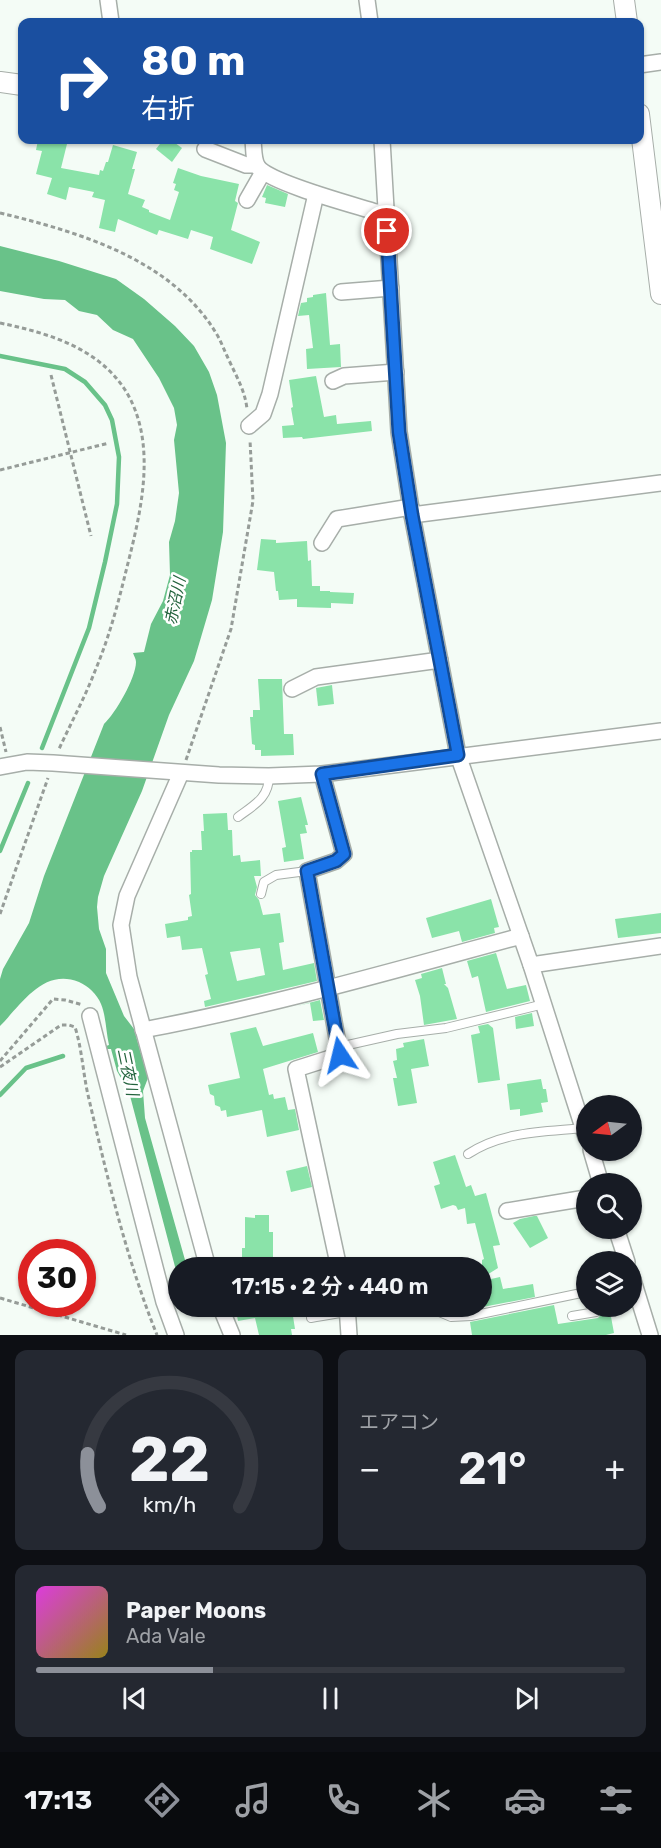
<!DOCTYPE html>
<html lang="ja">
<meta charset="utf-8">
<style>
:root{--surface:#171b24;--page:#242831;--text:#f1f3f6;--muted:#9ea1a6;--line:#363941;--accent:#8c9099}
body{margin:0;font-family:Rubik,"Noto Sans JP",sans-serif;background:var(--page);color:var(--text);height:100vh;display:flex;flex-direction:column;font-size:22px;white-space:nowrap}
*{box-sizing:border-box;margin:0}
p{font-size:20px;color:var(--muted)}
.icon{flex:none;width:33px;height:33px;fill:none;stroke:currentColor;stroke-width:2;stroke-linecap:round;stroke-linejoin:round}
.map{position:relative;height:1335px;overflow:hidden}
.panel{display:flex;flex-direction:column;gap:15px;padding:15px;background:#0d0f14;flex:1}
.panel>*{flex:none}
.guide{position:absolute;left:18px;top:18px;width:626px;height:126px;border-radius:12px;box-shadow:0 2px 4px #0004;background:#1a4fa0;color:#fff;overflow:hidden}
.needle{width:39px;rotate:255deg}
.tools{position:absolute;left:576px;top:1095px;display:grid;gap:12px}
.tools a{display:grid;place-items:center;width:66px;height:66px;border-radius:50%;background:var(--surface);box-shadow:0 2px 4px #0004;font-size:30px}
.speed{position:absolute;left:18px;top:1239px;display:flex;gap:12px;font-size:30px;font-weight:700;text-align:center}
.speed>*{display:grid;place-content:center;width:78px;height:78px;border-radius:50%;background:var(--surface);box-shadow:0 2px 4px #0004;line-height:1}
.speed .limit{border:9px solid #d22;background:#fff;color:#111}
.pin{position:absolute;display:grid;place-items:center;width:51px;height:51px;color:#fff;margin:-26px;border:3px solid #fff;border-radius:50%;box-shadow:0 2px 6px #0007}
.me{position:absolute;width:66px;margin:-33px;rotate:350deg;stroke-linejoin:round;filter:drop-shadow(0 0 4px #0008)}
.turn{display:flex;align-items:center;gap:21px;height:126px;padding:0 24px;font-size:27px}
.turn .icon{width:78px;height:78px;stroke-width:2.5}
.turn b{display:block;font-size:42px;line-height:51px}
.big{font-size:45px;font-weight:600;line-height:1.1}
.panel .card{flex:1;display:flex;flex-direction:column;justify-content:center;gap:9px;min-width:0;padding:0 21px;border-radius:12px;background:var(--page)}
.panel .dial{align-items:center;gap:0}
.dial svg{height:156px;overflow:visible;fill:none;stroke:var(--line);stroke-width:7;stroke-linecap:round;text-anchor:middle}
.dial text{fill:var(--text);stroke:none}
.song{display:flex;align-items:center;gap:18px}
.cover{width:72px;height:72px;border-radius:9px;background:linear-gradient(135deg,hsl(300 70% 55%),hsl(50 70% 35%))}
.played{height:6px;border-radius:3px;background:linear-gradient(90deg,var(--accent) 30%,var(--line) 30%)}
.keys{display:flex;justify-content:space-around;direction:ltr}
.heat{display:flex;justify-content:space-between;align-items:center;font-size:33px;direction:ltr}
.panel .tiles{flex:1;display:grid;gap:15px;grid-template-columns:1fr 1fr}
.card:last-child{grid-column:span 2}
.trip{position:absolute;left:168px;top:1257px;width:324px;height:60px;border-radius:30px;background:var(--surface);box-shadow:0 2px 4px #0004;font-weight:600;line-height:60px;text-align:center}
.dock{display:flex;height:96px;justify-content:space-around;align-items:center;background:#090b0e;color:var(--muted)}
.dock .icon{width:42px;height:42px}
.dock .current{color:var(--accent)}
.dock b{font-size:27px;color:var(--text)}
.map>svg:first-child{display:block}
</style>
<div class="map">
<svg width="661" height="1335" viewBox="0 0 661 1335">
<rect width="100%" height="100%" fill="#f4fcf6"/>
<path fill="#69c289" d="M0,246L59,261L116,279L144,299L175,326L194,346L209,372L217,395L226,443L223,532L212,600L194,661L169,715L142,791L104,876L98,897L97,907L99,929L106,949V973L124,1016L134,1029L148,1078L143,1091L145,1118L187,1267L178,1268V1278L129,1092L117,1071L111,1049H107L106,1046L109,1045C106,1032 106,1016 101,1004C97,994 88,986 79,982C43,968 22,1004 0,1026V979L3,969L29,923L44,876L104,724C115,714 136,678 136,662C136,659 134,656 133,653L144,652L151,624L163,601L170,575L169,542L175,521L179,493L174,440L177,425L174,408L159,378L133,339L113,330L97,315L79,311L65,300L44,299L0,291Z"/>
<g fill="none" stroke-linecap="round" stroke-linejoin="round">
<g stroke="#69c289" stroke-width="4.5">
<path d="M0,356L65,369L85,382L105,405L112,420L119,457L117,504L105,562L89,628L42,748"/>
<path d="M0,851L28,783"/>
<path d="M0,1095L26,1068L63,1056"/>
</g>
</g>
<g fill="#8ae3a9" fill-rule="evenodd">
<path d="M38,140H68L61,168L99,175L100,170L103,171L106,162H108L113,145L137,152L132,169H135L128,194L145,200L142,207L149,210V212L170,220L179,192L174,190L176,184L173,183L178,168L201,176L239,184L235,201L238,203L231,230L260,242L252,264L210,249L213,237L191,230L188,239L159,230L157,235L118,219L115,232L99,228L105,200L92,197L94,192L69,187L66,200L47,194L52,178L36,174L42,151L36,150Z"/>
<path d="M163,140H171L182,148L172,162L156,149Z"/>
<path d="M267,185L288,194L285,207L265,203L266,198L262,197Z"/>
<path d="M326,293L330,345L340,344L341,367L307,369L306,349L313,348L309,315L298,316L301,303L307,302V298L313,297V295Z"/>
<path d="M316,376L324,417L336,415L337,424L371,421L372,431L303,439L302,437L283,438L282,426L294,425L291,408L293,407L289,380Z"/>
<path d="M261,539L276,540V543L307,541L308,561L311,560L312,586H320V591H330V592L354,593L353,604L331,603V608L297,607V599L279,600L278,591H276L274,572L257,570Z"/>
<path d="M258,679H282L284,734H293L294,755L261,756V750H255V745L252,744L250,717H253V710H260Z"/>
<path d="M332,685L334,704L318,706L316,688Z"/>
<path d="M301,797L308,825H305L307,833L300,834L304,859L284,862L282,848L286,847L278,801Z"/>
<path d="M227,813L228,830H232L233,856L240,855L241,862L260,860L261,876H254L257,887L255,895L259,900L263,915L280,913L284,942L279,943L283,970L314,963L317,981L205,1007L204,1001L211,999L205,975L208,974L202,948L182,950L180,936L167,938L165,924L188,920V917L192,916L189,895L191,894L190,852H192V850H202L201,831H204L203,814ZM260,948L265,975L237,981L230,952Z"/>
<path d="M491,899L499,927L494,928L495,933L462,942L459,931L432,938L426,918Z"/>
<path d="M661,913V933L618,938L615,919Z"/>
<path d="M496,953L507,989L526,985L530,1001L486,1012L478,976L472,978L467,961Z"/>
<path d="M442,968L446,984H444L448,988L457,1019L424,1025L420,996L415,980L422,978L421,974Z"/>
<path d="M320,1000L324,1020L313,1021L310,1003L297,1006Z"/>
<path d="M532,1013L534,1026L516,1029L515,1017Z"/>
<path d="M488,1024L493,1028L500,1080L478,1083L471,1035L480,1033L478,1026Z"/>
<path d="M256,1027L263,1046L313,1033L318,1052L263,1069L269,1095L273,1094L274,1099L285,1097L288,1110L295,1109L299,1130L267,1137L262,1110L227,1117L226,1110L221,1111L220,1107L215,1105L214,1096L210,1094L208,1085L240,1078L230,1033Z"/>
<path d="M424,1039L429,1066L411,1069L417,1103L398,1106L393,1078H397L393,1061L397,1060L396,1049L404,1047L403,1043Z"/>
<path d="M541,1079L543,1089H546L548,1102L541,1103L543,1112L520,1116V1109L510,1110L507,1084Z"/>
<path d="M455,1155L466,1187L471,1185L475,1196L486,1193L500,1245L493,1246L498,1268L482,1278V1260L484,1259L475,1223L467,1224L465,1208L458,1210L456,1206L453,1205L441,1209L434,1186L440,1184L433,1162Z"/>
<path d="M307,1166L312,1187L291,1192L286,1171Z"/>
<path d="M255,1215H269V1232H273V1268H256V1262H242V1248H245V1217L255,1218Z"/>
<path d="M534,1216H537L548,1238L530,1248L513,1223L520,1219Z"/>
<path d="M500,1277L503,1289L533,1284L535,1297L467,1310L466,1306H482V1281Z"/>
<path d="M554,1305L558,1324L598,1318L609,1306L614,1333L606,1335H472L470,1322Z"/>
<path d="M235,1306H288L289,1311L292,1310L295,1329H291L292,1335H259L255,1318L238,1321Z"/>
</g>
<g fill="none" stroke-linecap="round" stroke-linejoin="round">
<g stroke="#a7aea9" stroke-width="10">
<g id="service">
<path d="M238,817C254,805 269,798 269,776"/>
<path d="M261,894L264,882L276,875L307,871"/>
<path d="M339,1047L397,1034L446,1028L544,1004"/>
<path d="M468,1154C503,1131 544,1132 584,1128"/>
<path d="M425,1306L451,1317L471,1316L586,1292"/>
<path d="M572,1316L596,1312L602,1306"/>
<path d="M311,1318C338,1314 364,1308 391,1306"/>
</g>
</g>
<g stroke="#a7aea9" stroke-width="18">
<g id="minor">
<path d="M108,0L111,22"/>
<path d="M367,0L370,22"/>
<path d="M639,65L661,62"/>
<path d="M253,140C254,148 253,160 258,167C270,183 354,205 376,212H386"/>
<path d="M382,140L399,432L412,515L458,755L531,965L586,1137"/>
<path d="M205,149L246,165H256"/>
<path d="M247,200L263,172"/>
<path d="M341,292L391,288"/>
<path d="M333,381L344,376L396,372"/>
<path d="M249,426L263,414L270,394L316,194"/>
<path d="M412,515L661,483"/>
<path d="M322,543L337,519L411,507"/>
<path d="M292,689L316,677L440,660"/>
<path d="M0,767L27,762L53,763L219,775L269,776L322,774L661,731"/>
<path d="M181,773L127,896L121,925L129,977L208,1268"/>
<path d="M322,774L344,854L336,861L307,871L340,1055L296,1069L339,1268"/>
<path d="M531,965L661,946"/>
<path d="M90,1016L164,1302L176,1335"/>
<path d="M143,1030C271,1006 396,970 521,936"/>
<path d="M591,1150L601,1184"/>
<path d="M507,1211L586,1198"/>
<path d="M616,1228L627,1262"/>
<path d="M632,1277L650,1335"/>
<path d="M220,1306L232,1335"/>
<path d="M347,1306L349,1335"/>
</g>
</g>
<g stroke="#a7aea9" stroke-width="22">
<g id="tertiary">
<path d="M624,0L627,22"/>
<path d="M0,82L22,85"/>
<path d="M639,114L661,294"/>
</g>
</g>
<g stroke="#969c98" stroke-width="3" stroke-dasharray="4.5 3" stroke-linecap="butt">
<path d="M0,213C79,232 171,259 216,333C221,341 224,350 228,358C236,376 245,390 247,409"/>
<path d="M0,323C48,333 100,348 127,393C159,448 139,519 125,575C117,608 108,640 95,671C85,697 71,723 59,749"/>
<path d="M51,375L91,536"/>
<path d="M0,470L109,443"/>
<path d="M0,727L6,752"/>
<path d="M186,760L231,629L253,501L250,440"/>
<path d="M0,914L48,778"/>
<path d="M0,1061L53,999L65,1000L83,1005"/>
<path d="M0,1067L61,1025H69L75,1027C82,1049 83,1073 88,1095C107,1176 126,1258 157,1335"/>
<path d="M0,1298L126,1335"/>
</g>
<use href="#service" stroke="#fff" stroke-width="8"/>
<use href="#minor" stroke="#fff" stroke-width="15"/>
<use href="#tertiary" stroke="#fff" stroke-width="20"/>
</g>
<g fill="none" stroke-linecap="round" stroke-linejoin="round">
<g stroke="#114b97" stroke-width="15">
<path id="route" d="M340,1055L307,871L336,861L344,854L322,774L458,755L412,515L399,432L387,231"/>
</g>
<use href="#route" stroke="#1a73e8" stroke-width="10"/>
</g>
<g text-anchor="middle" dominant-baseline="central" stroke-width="5" stroke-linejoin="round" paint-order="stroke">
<g font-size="16" font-style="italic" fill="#23633d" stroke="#fff">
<text transform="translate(175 601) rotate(-78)">赤沼川</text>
<text transform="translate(128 1072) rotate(78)">三夜川</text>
</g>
</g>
</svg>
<div class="tools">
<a><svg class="needle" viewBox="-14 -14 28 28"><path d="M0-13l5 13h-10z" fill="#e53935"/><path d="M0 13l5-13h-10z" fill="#9ea1a6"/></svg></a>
<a><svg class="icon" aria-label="search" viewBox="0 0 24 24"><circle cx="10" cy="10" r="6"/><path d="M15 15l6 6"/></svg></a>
<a><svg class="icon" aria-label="layers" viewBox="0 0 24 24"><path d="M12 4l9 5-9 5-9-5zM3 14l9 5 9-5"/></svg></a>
</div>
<div class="speed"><div class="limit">30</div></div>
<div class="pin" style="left:387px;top:231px;background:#d93025"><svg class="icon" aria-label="arrive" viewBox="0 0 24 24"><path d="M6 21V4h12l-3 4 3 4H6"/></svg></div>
<svg class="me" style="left:340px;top:1055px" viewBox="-20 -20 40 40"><path d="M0-17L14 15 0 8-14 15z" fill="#1a73e8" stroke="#fff" stroke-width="4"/></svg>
<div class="trip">17:15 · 2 分 · 440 m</div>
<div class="guide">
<div class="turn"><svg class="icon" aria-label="right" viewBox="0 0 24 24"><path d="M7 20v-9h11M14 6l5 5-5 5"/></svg><div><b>80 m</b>右折</div></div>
</div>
</div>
<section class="panel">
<div class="tiles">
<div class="card dial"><svg viewBox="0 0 100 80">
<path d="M14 69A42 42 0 1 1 86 69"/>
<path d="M14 69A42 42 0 0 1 8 42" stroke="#8c9099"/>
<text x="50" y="56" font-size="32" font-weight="700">22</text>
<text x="50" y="72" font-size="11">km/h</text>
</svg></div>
<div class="card"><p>エアコン</p>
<div class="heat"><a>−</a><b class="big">21°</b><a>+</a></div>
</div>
<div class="card">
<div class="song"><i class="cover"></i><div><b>Paper Moons</b><p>Ada Vale</p></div></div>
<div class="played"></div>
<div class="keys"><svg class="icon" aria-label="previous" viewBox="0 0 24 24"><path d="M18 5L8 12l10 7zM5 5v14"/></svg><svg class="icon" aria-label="pause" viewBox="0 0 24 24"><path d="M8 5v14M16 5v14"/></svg><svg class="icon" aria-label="next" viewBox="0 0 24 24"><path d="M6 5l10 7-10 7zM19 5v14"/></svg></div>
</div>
</div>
</section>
<nav class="dock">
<b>17:13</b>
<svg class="icon current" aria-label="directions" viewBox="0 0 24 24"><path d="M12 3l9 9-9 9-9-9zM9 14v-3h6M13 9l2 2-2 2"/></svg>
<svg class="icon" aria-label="music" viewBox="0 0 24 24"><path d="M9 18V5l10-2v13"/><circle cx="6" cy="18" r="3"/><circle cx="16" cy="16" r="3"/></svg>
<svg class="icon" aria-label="phone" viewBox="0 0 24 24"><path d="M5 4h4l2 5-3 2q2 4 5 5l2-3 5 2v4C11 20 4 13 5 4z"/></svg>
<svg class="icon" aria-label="climate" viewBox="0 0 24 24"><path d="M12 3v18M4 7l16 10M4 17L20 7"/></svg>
<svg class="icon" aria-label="car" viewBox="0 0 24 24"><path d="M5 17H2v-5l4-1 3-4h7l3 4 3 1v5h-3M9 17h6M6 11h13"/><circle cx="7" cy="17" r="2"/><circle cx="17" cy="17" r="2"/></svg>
<svg class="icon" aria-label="filters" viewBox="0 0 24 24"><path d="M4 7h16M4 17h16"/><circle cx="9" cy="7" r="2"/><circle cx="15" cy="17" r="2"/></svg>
</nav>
